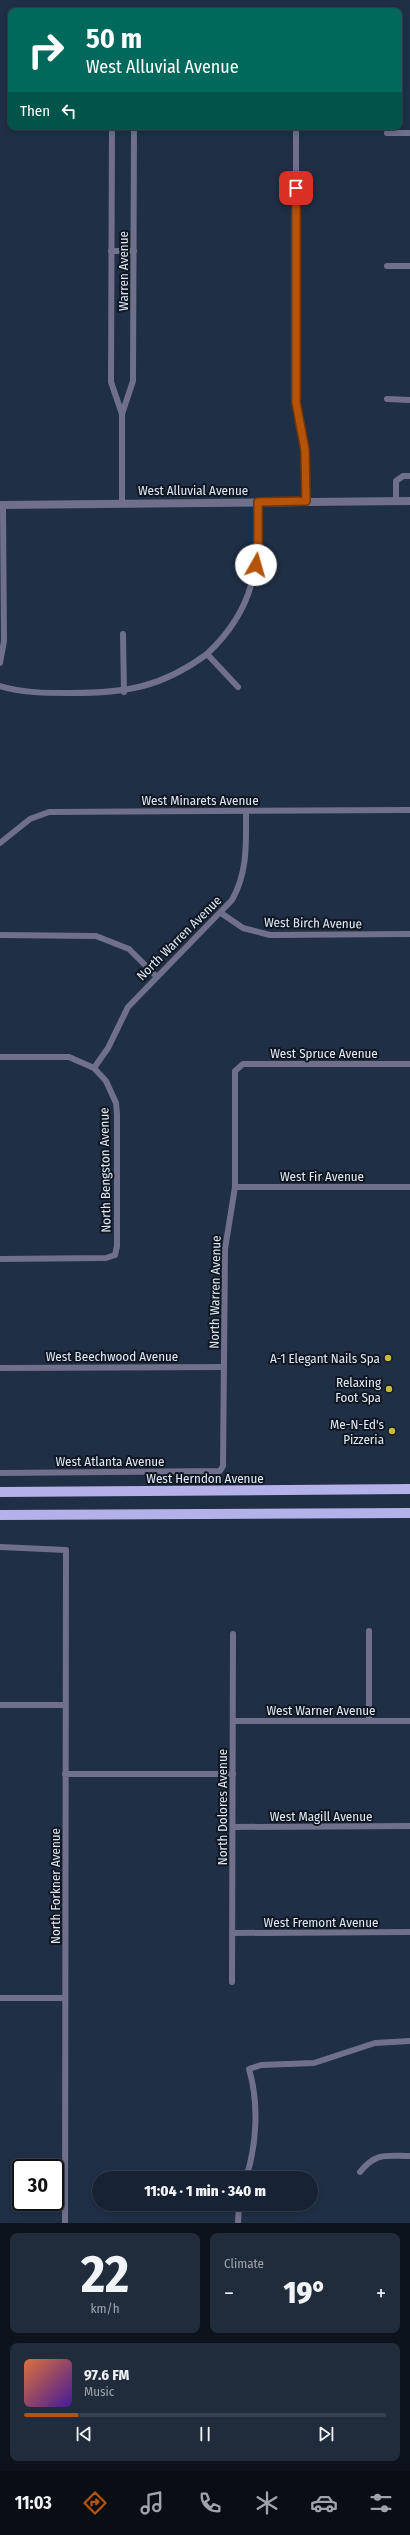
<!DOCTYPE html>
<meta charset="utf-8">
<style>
:root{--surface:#172334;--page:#202b3c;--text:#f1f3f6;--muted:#9ea4ac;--line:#36404f;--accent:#b45309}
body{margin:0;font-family:"Fira Sans Condensed",sans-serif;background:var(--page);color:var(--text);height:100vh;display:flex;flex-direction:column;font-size:15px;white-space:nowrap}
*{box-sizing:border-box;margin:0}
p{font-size:13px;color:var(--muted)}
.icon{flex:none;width:22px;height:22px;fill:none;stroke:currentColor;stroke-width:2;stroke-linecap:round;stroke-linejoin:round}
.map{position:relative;height:2223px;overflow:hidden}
.side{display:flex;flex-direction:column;gap:10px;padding:10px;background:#0d131d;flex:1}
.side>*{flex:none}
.hud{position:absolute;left:8px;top:8px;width:394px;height:122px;border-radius:8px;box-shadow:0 2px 6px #0003,0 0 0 1px var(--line);background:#00695c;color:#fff;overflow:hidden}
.speed{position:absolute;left:12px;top:2159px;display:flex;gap:8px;font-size:20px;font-weight:700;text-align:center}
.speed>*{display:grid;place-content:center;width:52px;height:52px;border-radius:50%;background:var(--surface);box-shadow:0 2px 6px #0003,0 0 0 1px var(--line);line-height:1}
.speed .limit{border:2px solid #111;border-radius:6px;background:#fff;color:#111}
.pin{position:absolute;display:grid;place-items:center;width:34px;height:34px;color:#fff;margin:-17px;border-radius:8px;box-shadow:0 2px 6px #0006}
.me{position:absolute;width:44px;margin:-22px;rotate:7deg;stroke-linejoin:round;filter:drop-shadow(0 0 3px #0008)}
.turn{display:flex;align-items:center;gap:14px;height:84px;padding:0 12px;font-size:18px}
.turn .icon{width:52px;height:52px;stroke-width:2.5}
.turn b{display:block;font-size:28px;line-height:34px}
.then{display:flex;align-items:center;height:38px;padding:0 12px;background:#0003;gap:8px;font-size:15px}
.big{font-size:30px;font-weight:800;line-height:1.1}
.side .card{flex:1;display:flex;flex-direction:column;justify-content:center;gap:6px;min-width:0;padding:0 14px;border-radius:8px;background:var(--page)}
.side .dial{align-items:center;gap:0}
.dial b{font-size:52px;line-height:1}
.song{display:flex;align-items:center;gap:12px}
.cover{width:48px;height:48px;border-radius:6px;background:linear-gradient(135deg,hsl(20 70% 55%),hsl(260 70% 35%))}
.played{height:4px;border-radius:2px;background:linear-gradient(90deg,var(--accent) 15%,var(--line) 15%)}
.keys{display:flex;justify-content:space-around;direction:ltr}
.heat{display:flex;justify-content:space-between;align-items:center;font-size:22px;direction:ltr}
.side .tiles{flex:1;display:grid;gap:10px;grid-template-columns:1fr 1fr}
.card:last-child{grid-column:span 2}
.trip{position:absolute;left:92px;top:2171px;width:226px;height:40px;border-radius:20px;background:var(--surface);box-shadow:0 2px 6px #0003,0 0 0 1px var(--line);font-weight:800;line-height:40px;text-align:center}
.dock{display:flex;height:64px;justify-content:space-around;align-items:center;background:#090e15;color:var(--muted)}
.dock .icon{width:28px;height:28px}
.dock .current{color:var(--accent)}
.dock b{font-size:18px;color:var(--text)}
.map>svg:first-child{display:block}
</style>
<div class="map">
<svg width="410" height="2223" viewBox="0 0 410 2223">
<rect width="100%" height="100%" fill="#1f2f45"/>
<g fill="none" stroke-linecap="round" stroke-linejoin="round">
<g stroke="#71708b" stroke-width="6">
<path d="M112,127L111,382L122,414V502"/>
<path d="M296,127V402L305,451L306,501"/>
<path d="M387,133H410"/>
<path d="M111,251H134"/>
<path d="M387,266H410"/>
<path d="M387,399L410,400"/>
<path d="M122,414L133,381L134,127"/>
<path d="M396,501V481L403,476H410"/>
<path d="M123,634L124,692"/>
<path d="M207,654C256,608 259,565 258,502"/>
<path d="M0,663L4,641L3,505"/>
<path d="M0,686C23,693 46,693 70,693C125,693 161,688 207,654L238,687"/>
<path d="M0,843L30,819L49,812L410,810"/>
<path d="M221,913L243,928L270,935L410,934"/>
<path d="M0,935L96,936L129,949L157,977"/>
<path d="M0,1057H69L94,1068L106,1081L116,1103L117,1114V1246L115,1255L106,1258L0,1259"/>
<path d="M94,1068L108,1048L128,1007L232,900C248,872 246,843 246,811"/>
<path d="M235,1187H410"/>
<path d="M0,1368L224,1367"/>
<path d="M0,1473L220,1471L223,1466L225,1249L235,1187V1071L243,1064H410"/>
<path d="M0,1547L66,1550L65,2223"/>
<path d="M369,1631V1721"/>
<path d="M0,1705H65"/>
<path d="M233,1721H410"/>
<path d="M65,1774H233"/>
<path d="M233,1827L410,1826"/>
<path d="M232,1933L410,1932"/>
<path d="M232,1982L233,1634"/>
<path d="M0,1998H65"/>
<path d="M360,2172C376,2152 386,2156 410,2156"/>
<path d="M246,2178C257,2144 259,2103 249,2069L261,2065L314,2063L375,2043L410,2041"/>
<path d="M238,2223L239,2204"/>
</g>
<path stroke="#71708b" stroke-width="8" d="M0,505L410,501"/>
<g stroke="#b4b0e8" stroke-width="10">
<path d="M0,1492L410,1489"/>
<path d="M0,1515L410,1513"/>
</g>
</g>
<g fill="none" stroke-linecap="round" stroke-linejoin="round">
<g stroke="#753606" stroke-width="10">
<path id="route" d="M256,565L258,552V502L306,501L305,450L296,402V188"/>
</g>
<use href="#route" stroke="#b45309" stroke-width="7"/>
</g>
<g fill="#caba3a" stroke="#101721" stroke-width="1.5">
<circle cx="388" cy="1358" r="4"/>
<circle cx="389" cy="1389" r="4"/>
<circle cx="392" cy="1431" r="4"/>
</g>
<g text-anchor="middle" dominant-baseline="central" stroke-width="4" stroke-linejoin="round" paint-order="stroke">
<g font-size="13" fill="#dee9f7" stroke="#101721">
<text transform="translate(123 271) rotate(-90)">Warren Avenue</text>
<text x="193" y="490">West Alluvial Avenue</text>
<text x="200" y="800">West Minarets Avenue</text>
<text transform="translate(313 923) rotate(1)">West Birch Avenue</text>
<text transform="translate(179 938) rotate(-45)">North Warren Avenue</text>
<text x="324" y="1053">West Spruce Avenue</text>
<text transform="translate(105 1170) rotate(-91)">North Bengston Avenue</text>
<text x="322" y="1176">West Fir Avenue</text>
<text transform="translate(215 1292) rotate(-89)">North Warren Avenue</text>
<text x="112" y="1356">West Beechwood Avenue</text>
<text x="110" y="1461">West Atlanta Avenue</text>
<text x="205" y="1478">West Herndon Avenue</text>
<text x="321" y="1710">West Warner Avenue</text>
<text transform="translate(222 1807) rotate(-90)">North Dolores Avenue</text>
<text x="321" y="1816">West Magill Avenue</text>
<text transform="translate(55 1886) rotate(-90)">North Forkner Avenue</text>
<text x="321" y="1922">West Fremont Avenue</text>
</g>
<g font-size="13" fill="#dee9f7" stroke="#101721" text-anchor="end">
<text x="380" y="1358">A-1 Elegant Nails Spa</text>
<text x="381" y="1382">Relaxing<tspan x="381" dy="15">Foot Spa</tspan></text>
<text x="384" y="1424">Me-N-Ed's<tspan x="384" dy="15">Pizzeria</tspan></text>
</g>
</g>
</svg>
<div class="speed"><div class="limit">30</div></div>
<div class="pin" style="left:296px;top:188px;background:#d93025"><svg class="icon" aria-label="arrive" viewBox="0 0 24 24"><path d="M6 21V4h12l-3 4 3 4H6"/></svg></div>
<svg class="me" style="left:256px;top:565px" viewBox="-20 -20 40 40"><circle r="19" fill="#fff"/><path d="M0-13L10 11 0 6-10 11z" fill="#b45309"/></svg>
<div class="trip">11:04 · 1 min · 340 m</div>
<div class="hud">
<div class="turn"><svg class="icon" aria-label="right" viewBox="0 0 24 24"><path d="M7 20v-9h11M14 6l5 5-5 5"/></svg><div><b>50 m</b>West Alluvial Avenue</div></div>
<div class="then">Then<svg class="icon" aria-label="left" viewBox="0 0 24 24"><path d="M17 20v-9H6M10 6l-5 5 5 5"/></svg></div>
</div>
</div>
<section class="side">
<div class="tiles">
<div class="card dial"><b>22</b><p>km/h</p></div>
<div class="card"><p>Climate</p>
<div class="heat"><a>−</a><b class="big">19°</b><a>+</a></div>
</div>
<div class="card">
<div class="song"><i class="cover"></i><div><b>97.6 FM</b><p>Music</p></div></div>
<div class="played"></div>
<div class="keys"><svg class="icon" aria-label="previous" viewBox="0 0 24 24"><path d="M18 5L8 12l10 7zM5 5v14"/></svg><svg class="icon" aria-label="pause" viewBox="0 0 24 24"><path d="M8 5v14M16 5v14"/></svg><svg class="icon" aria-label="next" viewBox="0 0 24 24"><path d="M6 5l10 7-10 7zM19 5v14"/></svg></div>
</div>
</div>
</section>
<nav class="dock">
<b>11:03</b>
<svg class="icon current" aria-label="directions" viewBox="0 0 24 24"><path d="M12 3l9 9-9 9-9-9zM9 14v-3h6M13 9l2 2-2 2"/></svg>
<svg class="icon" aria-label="music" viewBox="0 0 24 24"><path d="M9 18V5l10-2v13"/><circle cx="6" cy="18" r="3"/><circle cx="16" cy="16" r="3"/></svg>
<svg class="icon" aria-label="phone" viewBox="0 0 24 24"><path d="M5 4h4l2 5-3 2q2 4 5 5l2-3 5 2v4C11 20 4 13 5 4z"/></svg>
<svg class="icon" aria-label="climate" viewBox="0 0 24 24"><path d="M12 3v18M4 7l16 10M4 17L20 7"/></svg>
<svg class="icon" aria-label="car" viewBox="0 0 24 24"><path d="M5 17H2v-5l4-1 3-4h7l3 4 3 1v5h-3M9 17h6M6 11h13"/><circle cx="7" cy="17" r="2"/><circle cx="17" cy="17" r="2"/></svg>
<svg class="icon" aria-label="filters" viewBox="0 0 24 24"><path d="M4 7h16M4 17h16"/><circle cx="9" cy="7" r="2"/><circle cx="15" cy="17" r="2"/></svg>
</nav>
